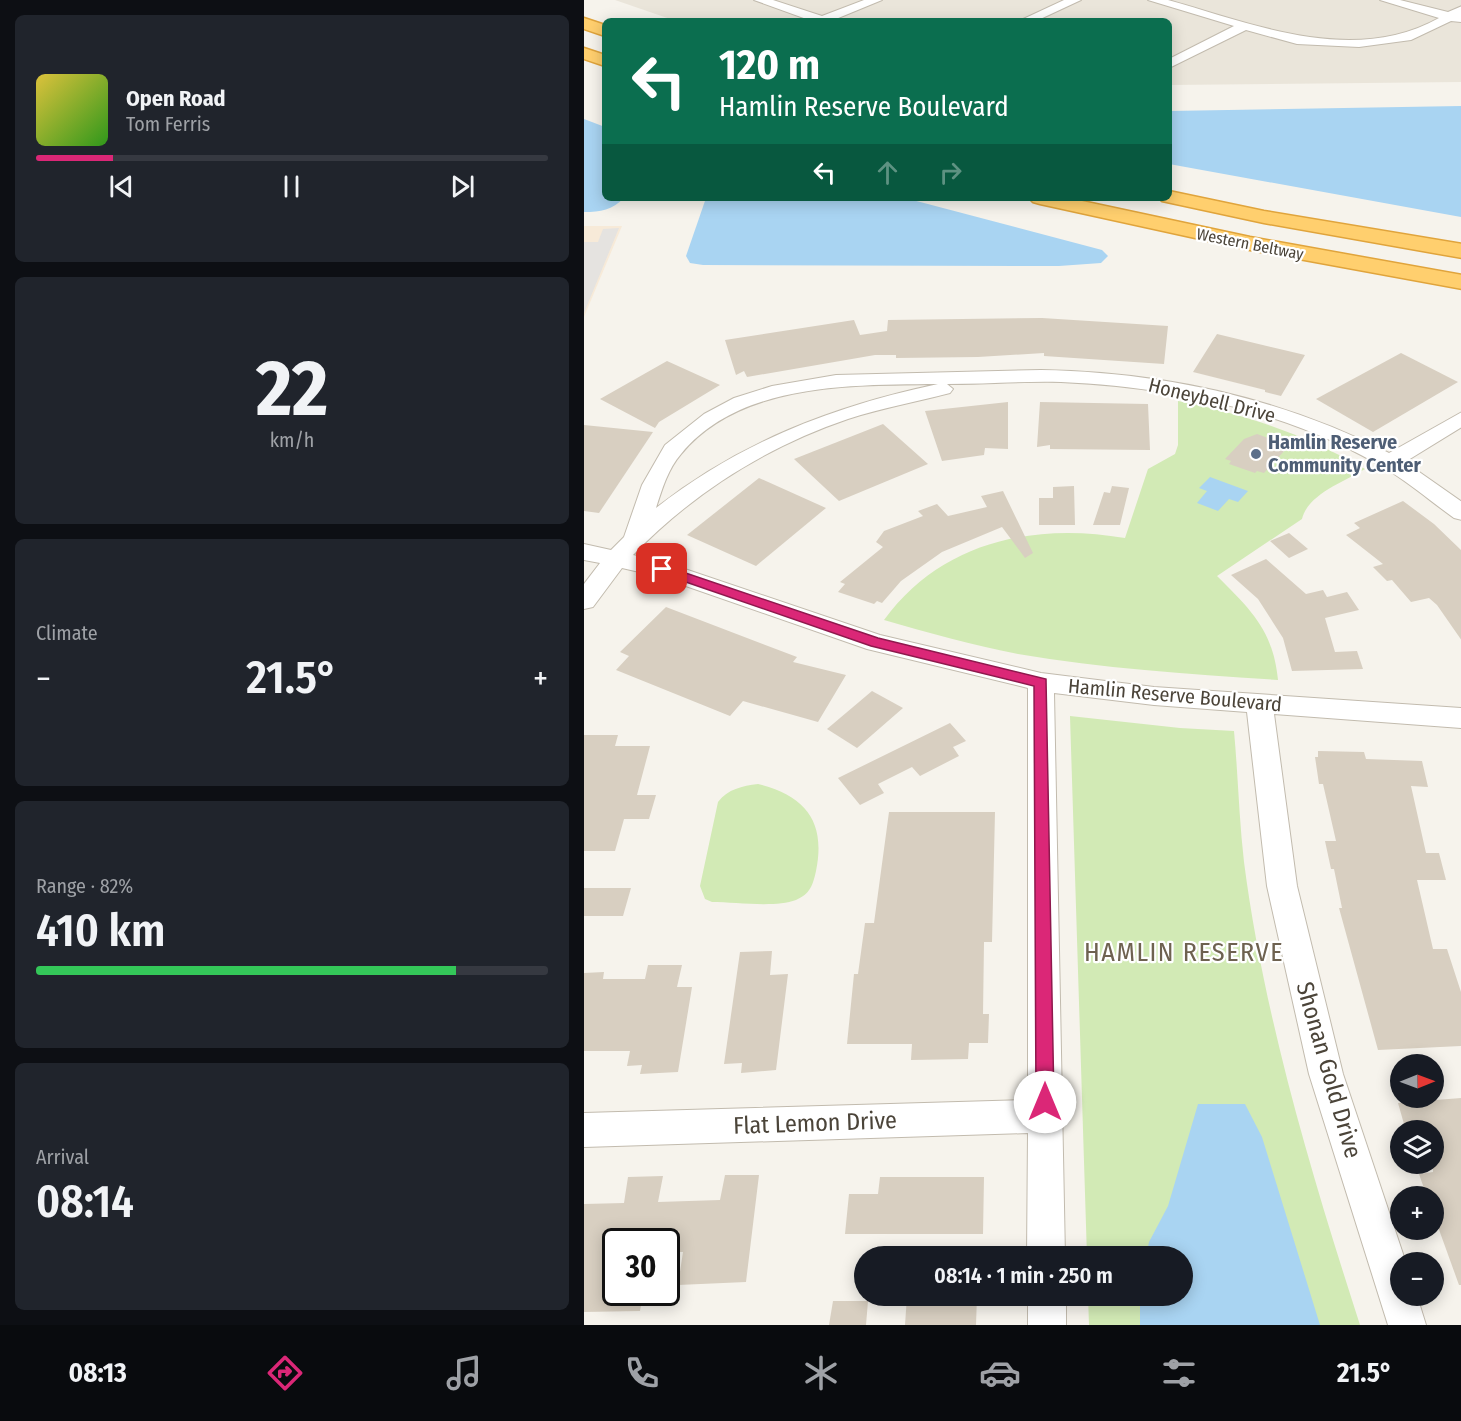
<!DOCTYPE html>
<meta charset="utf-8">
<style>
:root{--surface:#171b24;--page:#20242c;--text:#f1f3f6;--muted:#9ea1a6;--line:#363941;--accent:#db2777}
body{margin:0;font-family:"Fira Sans Condensed",sans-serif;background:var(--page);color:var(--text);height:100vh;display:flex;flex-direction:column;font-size:22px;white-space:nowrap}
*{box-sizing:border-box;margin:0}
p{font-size:20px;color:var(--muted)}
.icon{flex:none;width:33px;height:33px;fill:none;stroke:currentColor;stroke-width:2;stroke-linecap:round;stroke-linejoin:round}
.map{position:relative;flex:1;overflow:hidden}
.side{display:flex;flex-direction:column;gap:15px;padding:15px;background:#0d0f14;width:584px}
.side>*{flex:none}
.guide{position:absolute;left:18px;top:18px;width:570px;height:183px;border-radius:9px;box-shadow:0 3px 15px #0003;background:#0b6e4f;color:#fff;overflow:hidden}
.needle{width:39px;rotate:89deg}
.tools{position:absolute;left:806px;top:1054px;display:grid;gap:12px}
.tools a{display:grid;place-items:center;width:54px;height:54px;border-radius:50%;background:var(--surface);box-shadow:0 3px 15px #0003;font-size:30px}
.speed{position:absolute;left:18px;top:1228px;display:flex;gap:12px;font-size:30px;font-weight:700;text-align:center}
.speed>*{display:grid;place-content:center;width:78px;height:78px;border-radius:50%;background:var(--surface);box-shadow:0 3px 15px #0003;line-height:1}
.speed .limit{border:3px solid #111;border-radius:9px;background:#fff;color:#111}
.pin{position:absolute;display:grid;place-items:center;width:51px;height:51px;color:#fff;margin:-26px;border-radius:12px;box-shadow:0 3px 9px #0006}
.me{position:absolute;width:66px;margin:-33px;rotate:0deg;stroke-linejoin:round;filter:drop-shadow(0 0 4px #0008)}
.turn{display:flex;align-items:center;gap:21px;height:126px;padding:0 18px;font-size:27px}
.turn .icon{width:78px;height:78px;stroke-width:2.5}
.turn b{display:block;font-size:42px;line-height:51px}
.lanes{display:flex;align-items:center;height:57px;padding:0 18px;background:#0003;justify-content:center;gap:30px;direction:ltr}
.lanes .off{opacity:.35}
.big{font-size:45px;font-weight:600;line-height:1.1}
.side .widget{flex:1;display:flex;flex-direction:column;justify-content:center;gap:9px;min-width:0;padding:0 21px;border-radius:9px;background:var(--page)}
.side .dial{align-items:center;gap:0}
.dial b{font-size:78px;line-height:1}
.song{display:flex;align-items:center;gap:18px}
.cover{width:72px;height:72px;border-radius:9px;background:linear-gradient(135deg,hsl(50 70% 55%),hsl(110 70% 35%))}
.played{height:6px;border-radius:3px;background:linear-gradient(90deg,var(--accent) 15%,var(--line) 15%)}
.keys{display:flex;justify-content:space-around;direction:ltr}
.heat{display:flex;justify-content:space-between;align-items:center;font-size:33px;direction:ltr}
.charge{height:9px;border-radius:4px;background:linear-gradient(90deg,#34c759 82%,var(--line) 0)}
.trip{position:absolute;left:270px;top:1246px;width:339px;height:60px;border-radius:30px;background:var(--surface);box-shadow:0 3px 15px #0003;font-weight:600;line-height:60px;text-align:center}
.tabs{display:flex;height:96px;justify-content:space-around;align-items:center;background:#090b0e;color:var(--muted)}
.tabs .icon{width:42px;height:42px}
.tabs .active{color:var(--accent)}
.tabs b{font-size:27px;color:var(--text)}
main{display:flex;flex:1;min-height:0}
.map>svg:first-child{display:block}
</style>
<main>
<section class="side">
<div class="widget">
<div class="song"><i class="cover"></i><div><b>Open Road</b><p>Tom Ferris</p></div></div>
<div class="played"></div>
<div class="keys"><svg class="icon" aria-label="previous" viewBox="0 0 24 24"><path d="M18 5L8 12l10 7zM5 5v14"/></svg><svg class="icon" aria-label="pause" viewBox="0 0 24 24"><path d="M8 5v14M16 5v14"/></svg><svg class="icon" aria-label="next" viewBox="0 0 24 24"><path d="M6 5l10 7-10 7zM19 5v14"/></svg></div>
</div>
<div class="widget dial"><b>22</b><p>km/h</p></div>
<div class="widget"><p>Climate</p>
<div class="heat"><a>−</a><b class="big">21.5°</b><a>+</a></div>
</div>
<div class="widget"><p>Range · 82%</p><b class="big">410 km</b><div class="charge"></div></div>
<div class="widget"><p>Arrival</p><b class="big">08:14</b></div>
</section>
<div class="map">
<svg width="878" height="1325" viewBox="0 0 878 1325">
<rect width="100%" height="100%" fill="#f6f3ec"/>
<path fill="#eae5da" d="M31,0H877V82L585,85V21H92Z"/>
<path fill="#f7ead8" d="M0,226H38L0,317Z"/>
<g fill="#d2eab5">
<path d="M594,401C661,414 722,435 781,469C760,482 724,494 718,519L633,576C667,610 689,630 694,680C607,674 520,669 434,654C389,645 344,633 300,620C357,542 449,522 541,538L564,469L591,454L594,445Z"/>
<path d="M486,716L596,728L650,731C654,774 655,819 660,862C680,1017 728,1176 776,1325H505L504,1296H598V1257H503Z"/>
<path d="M174,784C222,796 242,822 232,871C229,885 226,894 212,900C191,908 151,902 128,902L121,899L116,886L134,802C144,789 158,786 174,784Z"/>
</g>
<path fill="#e5e3e0" d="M35,228L0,313V242H14L19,229Z"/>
<g fill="#a9d4f2">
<path d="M877,106V217L585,164V111Z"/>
<path d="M0,119L21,127V198H40C28,210 17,212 0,212Z"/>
<path d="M122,198H321L518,250L524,256L517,263L475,266L119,265L106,263L102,256Z"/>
<path d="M626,477L664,491L654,502L645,499L634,511L613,503L623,491L615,488Z"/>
<path d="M614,1104H661L678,1137L736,1325H556V1296H598V1257H562L565,1242L584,1206Z"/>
</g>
<g fill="#d8cfc1">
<path d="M458,318L584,326L580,364L460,356V353L394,357L312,358V355H291L163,377L160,371L152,375L141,340L270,320L276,335L303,331L304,320Z"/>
<path d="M633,334L721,355L697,396L681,392V390L609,372Z"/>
<path d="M817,353L874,382L789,432L732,399Z"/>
<path d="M83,361L136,385L75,422L71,428L16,399Z"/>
<path d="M424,402V449L401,448L400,455L358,461L341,411Z"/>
<path d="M456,402L564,404L566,450L466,449V445L453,447Z"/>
<path d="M299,424L344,464L255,501L210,459Z"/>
<path d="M0,425L69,432L15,513L0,511Z"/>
<path d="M673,434L698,443L695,446L702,449L680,473L673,471L671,473L645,464L647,461L641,459L660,439Z"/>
<path d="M175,478L242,508L172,566L103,535Z"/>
<path d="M490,486L491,525H455V498H469V487Z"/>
<path d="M528,486L545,488L536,525H509L520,492L526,493Z"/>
<path d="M419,491L449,553L441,558L418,527L358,552L317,581L298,603L293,601L290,604L254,592L261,584L256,582L299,547L292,542L300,531L339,516L334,511L353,504L364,516L403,507L397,496Z"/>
<path d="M819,501L850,524L878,551V641L853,605L845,598L827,602L808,580L803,581L789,567L799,564L762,535L776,528L770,523Z"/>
<path d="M705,533L724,549L705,558L686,541Z"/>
<path d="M682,559L722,594L739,590L743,597L763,592L775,610L741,618L751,652L773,651L779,669L708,671L699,638L674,599L647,575Z"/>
<path d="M82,607L213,657L209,662L262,675L234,722L159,701L146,716L32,670L45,656L36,652Z"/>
<path d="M288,691L319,708L273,748L243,729Z"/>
<path d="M366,723L382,741L369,747L375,756L336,776L328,767L294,784L300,793L276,805L254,778Z"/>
<path d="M0,735H34L31,746H66L53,795H72L65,819H40L31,851H0Z"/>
<path d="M734,751L780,752L782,759L838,761L844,787L827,786L842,853H855L862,880H833L849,949H863L878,995V1046L794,1050L755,908H758L750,869H747L741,841H752L739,784H735L731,757H734Z"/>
<path d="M305,812H411L408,942H400L399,1014H405L404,1043H385L384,1059L327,1060L328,1044H263L270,974H274L281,923H290Z"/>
<path d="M0,888H47L39,916H0Z"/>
<path d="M188,951L186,975L204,974L192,1070L157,1073L158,1063L140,1064L156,952Z"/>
<path d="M64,965H98L93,987H108L94,1072L56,1074L58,1065L43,1066L46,1051H0V973L20,972L19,979H61Z"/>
<path d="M878,1098V1285H875L849,1213V1197H843L835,1174L849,1172V1131H822L814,1103Z"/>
<path d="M141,1175H175L162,1282L94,1285L99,1252H84L86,1242H32V1293H59L56,1311L0,1312V1204L40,1203L44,1177L79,1176L74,1202L136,1200Z"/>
<path d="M296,1177H400L399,1234H261L265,1194H294Z"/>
<path d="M323,1296H393L392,1325H321Z"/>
<path d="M249,1301H284L282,1325H245Z"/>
</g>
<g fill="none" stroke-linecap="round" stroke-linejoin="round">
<g stroke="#c2bbae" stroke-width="2">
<g id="street">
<path d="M170,0H189L238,16L280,0H298L247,21H228Z"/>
<path d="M480,0H497L452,21H435Z"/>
<path d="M564,0H584C670,24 769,66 855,18L796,0H816L864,12L878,6V22L867,21L827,40L775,47L713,44L662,30L585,68V59L650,26Z"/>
<path d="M457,370C578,372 697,398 805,453L878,412V427L821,462L878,502V520L870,518C849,503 829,486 807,472C709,412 591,387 477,382C439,381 401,384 363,384L369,389L366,393C332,402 298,408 264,419C182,447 109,493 49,555L86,564L296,635L457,673L570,687L878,708V728L690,714L713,886L759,1074L822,1263H816V1296H833L842,1325H804L725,1074L683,886L663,712L570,705L470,693L481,1257H443L444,1133L0,1147V1113L444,1100V688L283,649L73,576L38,568L9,607L0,609V584L16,563L0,560V544L27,550L40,537L58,485L81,445L120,414L150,398L188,386L252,375ZM354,384C250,406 156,442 72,508C78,489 84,469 97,454C156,382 270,385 354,384Z"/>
<rect x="444" y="1296" width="38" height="29"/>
</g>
</g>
<g stroke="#e0a43c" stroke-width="3">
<g id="highway">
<path d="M0,18L21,25V36L0,29Z"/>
<path d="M0,48L21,55V66L0,59Z"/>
<path d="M585,191L680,211L878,244V258L680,223L578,201L575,198H585Z"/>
<path d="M445,198H484L666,237L878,275V289L666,250L456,204L449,202Z"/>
</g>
</g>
<use href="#street" fill="#fff" fill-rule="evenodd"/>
<use href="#highway" fill="#ffcf6e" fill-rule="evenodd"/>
</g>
<path fill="#db2777" stroke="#8e194d" stroke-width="1.5" d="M78,565L294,638L462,679L470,1102L467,1109L461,1111L454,1109L452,1102L450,686L287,646L73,572L71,569Z"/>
<circle fill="#5c6f8a" stroke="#fff" stroke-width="2" cx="672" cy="454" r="6"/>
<g text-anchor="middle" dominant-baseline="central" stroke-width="4.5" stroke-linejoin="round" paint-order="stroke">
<g font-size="16" fill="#4b4439" stroke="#fff">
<text transform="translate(666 244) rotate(11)">Western Beltway</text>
</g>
<g font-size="20" fill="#4b4439" stroke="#fff">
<text transform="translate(628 400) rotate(14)">Honeybell Drive</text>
<text transform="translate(591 695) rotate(5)">Hamlin Reserve Boulevard</text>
</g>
<g font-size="20" font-weight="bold" fill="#4e5e75" stroke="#fff" text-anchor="start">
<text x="684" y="442">Hamlin Reserve<tspan x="684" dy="23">Community Center</tspan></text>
</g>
<g font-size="24" fill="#4b4439" stroke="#fff">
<text transform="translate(745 1070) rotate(74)">Shonan Gold Drive</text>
<text transform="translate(231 1123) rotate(-2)">Flat Lemon Drive</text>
</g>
<g font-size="26" letter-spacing="1.5" fill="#6e6250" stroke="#fff">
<text x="600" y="952">HAMLIN RESERVE</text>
</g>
</g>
</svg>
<div class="tools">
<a><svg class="needle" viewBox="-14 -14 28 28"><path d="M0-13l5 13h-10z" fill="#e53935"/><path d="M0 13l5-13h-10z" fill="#9ea1a6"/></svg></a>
<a><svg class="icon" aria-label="layers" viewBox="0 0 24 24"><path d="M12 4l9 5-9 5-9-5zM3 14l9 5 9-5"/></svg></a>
<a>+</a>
<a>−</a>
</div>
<div class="speed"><div class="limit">30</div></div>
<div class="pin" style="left:78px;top:569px;background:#d93025"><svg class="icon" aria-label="arrive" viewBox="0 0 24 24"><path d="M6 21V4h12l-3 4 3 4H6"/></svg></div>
<svg class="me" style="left:461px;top:1102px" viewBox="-20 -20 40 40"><circle r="19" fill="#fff"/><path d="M0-13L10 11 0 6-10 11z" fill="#db2777"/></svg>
<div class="trip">08:14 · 1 min · 250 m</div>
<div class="guide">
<div class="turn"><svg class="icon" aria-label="left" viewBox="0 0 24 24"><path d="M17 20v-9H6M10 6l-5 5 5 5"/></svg><div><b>120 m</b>Hamlin Reserve Boulevard</div></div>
<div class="lanes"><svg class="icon" aria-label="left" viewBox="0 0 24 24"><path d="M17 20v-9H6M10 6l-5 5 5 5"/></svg><svg class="icon off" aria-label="ahead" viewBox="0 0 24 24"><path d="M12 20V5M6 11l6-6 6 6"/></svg><svg class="icon off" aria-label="right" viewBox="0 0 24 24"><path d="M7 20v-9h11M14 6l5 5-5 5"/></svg></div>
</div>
</div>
</main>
<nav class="tabs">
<b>08:13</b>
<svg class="icon active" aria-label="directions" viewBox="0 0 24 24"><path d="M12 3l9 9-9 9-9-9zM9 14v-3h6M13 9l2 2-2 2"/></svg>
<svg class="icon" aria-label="music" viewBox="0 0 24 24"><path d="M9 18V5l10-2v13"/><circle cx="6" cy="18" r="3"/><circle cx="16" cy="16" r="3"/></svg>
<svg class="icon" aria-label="phone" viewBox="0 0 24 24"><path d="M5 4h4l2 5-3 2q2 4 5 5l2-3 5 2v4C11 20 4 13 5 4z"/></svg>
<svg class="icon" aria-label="climate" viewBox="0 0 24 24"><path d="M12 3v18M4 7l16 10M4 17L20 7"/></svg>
<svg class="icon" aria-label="car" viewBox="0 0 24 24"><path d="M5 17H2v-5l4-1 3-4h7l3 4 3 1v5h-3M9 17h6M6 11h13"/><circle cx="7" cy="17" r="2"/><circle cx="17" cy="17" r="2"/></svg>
<svg class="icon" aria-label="filters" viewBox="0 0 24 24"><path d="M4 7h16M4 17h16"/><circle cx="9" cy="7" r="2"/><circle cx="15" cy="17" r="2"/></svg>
<b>21.5°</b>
</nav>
